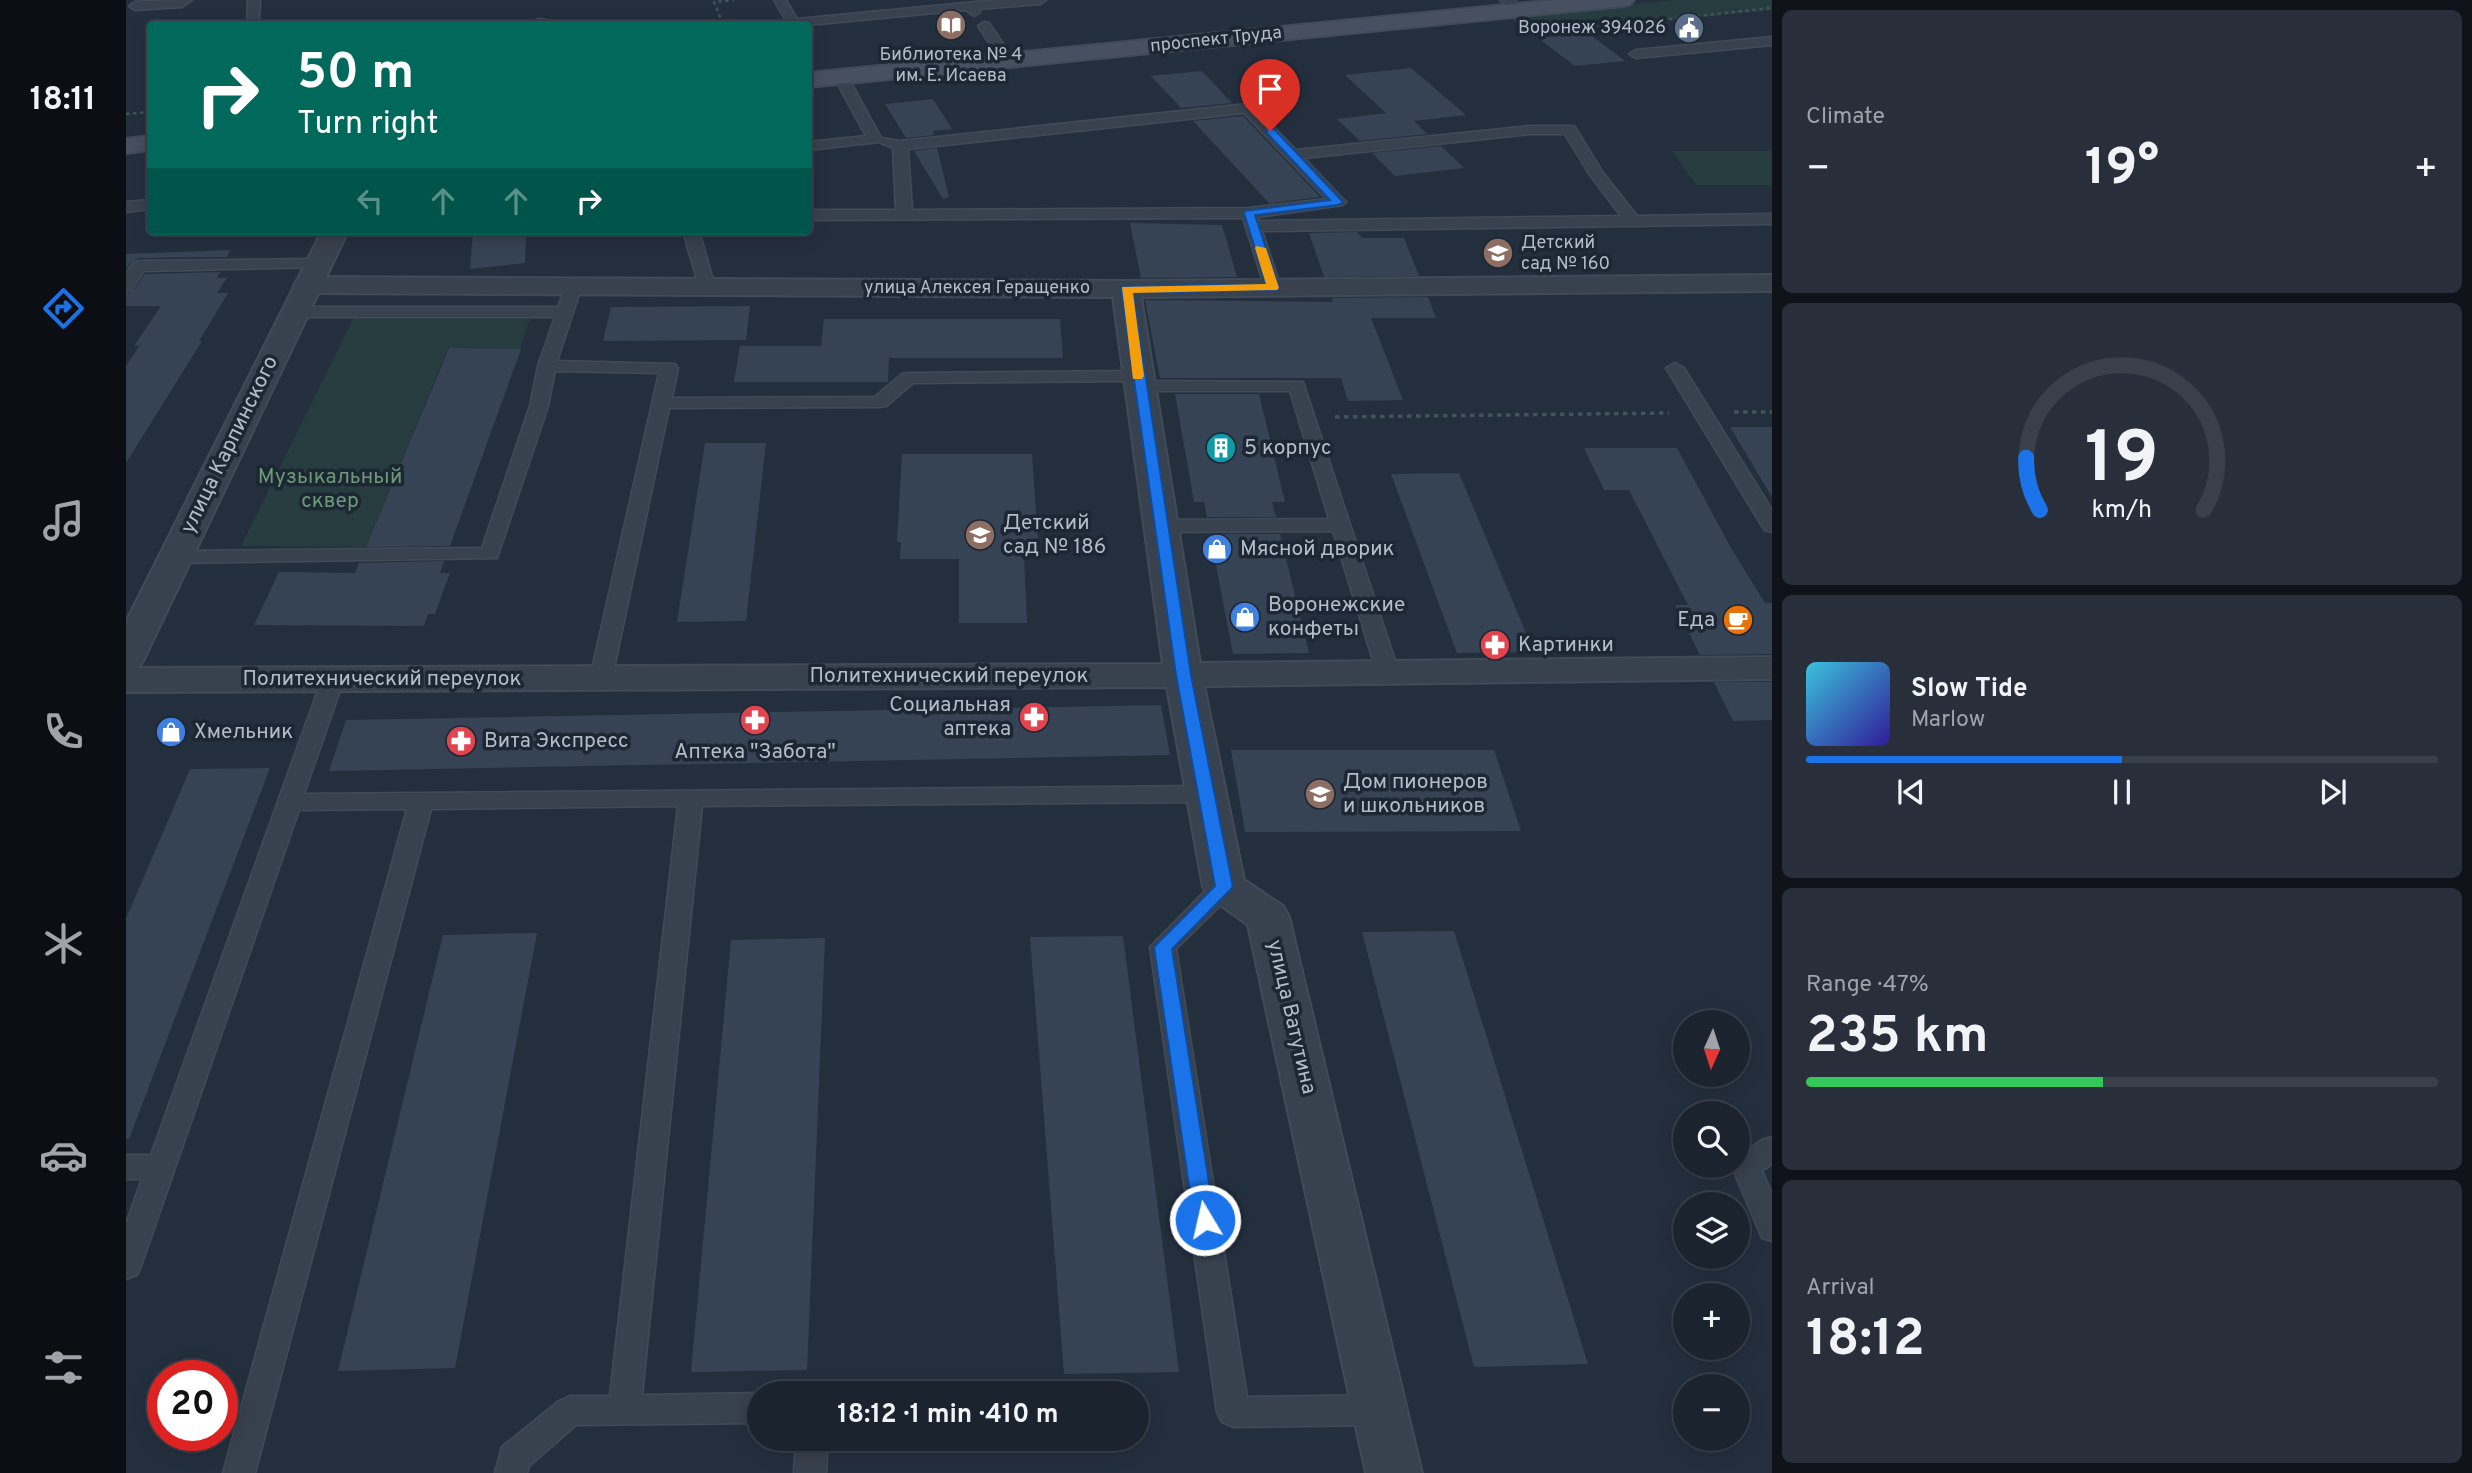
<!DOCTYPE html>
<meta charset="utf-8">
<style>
:root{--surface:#1b232e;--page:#282f3a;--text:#f1f3f6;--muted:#a0a4aa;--line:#39404a;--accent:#1a73e8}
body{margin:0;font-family:Overpass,sans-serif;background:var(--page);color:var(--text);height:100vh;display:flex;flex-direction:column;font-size:26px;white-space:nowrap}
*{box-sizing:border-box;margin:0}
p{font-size:23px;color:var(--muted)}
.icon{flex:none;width:38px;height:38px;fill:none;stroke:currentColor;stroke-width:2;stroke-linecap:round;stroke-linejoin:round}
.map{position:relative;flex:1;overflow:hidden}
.drawer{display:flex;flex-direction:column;gap:10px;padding:10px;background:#0f1319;width:700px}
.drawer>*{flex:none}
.top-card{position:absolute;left:21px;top:21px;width:665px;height:214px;border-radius:7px;box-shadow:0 4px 18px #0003,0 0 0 2px var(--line);background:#00695c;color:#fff;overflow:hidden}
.needle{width:46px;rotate:183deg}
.controls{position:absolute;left:1547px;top:1010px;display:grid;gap:14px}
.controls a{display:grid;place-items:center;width:77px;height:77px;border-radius:50%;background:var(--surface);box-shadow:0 4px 18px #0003,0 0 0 2px var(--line);font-size:35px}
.speed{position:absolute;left:21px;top:1360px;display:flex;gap:14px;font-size:35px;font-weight:700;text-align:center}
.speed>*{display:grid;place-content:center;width:91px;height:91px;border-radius:50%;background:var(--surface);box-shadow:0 4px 18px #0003,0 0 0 2px var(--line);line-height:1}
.speed .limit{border:10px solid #d22;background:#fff;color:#111}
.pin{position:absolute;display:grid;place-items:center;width:60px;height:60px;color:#fff;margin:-72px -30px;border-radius:50% 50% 50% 0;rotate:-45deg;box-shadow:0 0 7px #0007}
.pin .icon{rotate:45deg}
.me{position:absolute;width:77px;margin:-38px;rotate:351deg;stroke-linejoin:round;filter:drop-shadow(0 0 5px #0008)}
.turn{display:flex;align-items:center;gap:24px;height:147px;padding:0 35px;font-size:32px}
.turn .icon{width:91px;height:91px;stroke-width:2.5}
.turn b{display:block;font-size:49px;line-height:60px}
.lanes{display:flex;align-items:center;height:66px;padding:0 35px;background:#0003;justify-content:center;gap:35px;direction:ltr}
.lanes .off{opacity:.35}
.big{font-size:52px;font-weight:700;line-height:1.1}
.drawer .card{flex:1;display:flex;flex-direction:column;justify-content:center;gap:10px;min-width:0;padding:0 24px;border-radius:10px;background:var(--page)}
.drawer .dial{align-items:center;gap:0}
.dial svg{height:182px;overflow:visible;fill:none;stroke:var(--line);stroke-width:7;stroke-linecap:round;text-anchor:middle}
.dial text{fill:var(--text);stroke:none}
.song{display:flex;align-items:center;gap:21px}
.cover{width:84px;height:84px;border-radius:10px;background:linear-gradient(135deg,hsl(190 70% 55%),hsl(250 70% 35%))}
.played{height:7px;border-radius:4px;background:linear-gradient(90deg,var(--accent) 50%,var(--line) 50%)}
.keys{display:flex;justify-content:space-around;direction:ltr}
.heat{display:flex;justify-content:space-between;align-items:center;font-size:38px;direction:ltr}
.charge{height:10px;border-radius:5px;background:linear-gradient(90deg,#34c759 47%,var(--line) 0)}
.trip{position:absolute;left:621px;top:1381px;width:402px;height:70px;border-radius:35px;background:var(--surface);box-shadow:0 4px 18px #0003,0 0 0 2px var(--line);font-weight:700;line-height:70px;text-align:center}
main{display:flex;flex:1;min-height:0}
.menu{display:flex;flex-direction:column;width:126px;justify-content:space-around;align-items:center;background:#0b0e12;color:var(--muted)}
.menu .icon{width:49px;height:49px}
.menu .active{color:var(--accent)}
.menu b{font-size:32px;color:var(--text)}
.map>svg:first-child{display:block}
</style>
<main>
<nav class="menu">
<b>18:11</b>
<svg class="icon active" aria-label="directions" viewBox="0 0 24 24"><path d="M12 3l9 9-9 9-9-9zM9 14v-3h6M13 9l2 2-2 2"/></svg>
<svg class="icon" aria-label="music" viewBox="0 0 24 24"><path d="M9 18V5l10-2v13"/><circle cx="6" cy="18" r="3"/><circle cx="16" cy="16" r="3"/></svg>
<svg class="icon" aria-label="phone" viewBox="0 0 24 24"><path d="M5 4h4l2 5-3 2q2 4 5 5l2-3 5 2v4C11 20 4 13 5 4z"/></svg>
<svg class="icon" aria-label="climate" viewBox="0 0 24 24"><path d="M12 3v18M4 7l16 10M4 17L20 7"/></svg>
<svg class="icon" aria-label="car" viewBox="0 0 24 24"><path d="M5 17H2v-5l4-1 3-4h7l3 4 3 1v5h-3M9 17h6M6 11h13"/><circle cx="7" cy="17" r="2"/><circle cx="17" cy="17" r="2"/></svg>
<svg class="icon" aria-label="filters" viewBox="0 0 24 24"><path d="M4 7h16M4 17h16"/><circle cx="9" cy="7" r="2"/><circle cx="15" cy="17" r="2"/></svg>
</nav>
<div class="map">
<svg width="1646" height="1473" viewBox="0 0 1646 1473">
<rect width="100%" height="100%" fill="#242f3e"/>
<g fill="#263c3f">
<path d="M1549,0H1646V10L1406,34L1380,15Z"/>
<path d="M1546,151H1646V185H1570Z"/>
<path d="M233,307H408L394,349L322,348L240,547L115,546Z"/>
</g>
<g fill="#364354">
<path d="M1462,33L1499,61L1449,66L1412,38Z"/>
<path d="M1285,68L1340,115L1288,121L1301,134L1234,141L1211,119L1260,113L1219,75Z"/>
<path d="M1076,71L1106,103L1055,108L1025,76Z"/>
<path d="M807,99L826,129L807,131L808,135L780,138L759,104Z"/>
<path d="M1117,116L1137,137L1194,197L1143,203L1067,121Z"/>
<path d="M1315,146L1338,168L1269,176L1246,153Z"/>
<path d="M811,148L823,197L817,199L788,151Z"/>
<path d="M1004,223L1096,225L1111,277L1015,278Z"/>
<path d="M347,231H400L399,263L344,269Z"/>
<path d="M1231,232L1236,238H1278L1293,276L1198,277L1183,233Z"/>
<path d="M104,250L101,257L13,258L5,262L0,268V254Z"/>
<path d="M94,272L91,278H101L91,293H102L73,341H76L0,463V366L14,345L8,346L35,306H0V293L8,290L19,274Z"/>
<path d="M1302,297L1310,318H1245L1277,400L1222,401L1215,378H1034L1019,300L1207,302L1206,298Z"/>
<path d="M624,306L620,340L477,341L485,307Z"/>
<path d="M698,319H934L937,358H763L762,382H608L614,346H695Z"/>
<path d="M323,348L395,349L324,546L240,547Z"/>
<path d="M1049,394H1133L1159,502H1146L1150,517H1081L1078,502H1068Z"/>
<path d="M1604,427H1646V497Z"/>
<path d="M579,443H640L620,621L551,622Z"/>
<path d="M1458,448H1551L1605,548L1639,603H1646V654L1574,655L1549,605H1562L1503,490H1478Z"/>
<path d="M776,454H906L913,556H898L901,623H833V559H774L775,542H771Z"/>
<path d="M1333,473L1408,652L1331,653L1265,474Z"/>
<path d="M1084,534H1154L1183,653L1107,654Z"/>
<path d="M318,561L314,573H324L309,614H302L298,626L128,625L153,572L229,573L233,563Z"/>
<path d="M1588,682H1646V720L1607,721Z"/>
<path d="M1035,705L1044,755L203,771L220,720Z"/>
<path d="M1105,750H1368L1395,831L1119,832Z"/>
<path d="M144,768L3,1139H0V919L64,769Z"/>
<path d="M1328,931L1462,1364L1348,1367L1236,932Z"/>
<path d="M411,933L329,1368L212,1371L317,935Z"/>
<path d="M997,936L1053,1372L938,1374L904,937Z"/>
<path d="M699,938L681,1370L565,1372L605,940Z"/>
</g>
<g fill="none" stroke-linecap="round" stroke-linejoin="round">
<g stroke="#414a57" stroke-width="3">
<g id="service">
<path d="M44,0H66L56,7L9,10L3,6L9,2Z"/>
<path d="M122,0H134L133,24H121Z"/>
<path d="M648,0H660L671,19L870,0H920L914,4L852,9L854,12L848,16L840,10L682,25L662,24Z"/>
<path d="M1374,0H1388L1399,10L1397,13H1389Z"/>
<path d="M415,19L420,20L422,24H410V20Z"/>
<path d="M858,22L863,23L889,61L887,64H877L875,61L852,26Z"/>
<path d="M1646,37V45L1510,58L1503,54L1510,50Z"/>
<path d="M715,73L722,77L755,138L774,141L1121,104L1126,105L1170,150L1404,126H1444L1449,127L1477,173L1511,216L1646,214V224L1136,231L1155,288L1147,293L1139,288L1117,218L682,220V210H770L767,148L753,142L682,150V142L740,136L708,77ZM1118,113L1200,199L1123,208L786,210L782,149ZM1404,134H1439L1464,175L1495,216L1133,221L1132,217L1217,205L1220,202L1217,199L1178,158Z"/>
<path d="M24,200V209L0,212V202Z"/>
<path d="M557,231H573L589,287L587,291H575L573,287Z"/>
<path d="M193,259L201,264L199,267L18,271L6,289L0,291V273L7,263L13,261Z"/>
<path d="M447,283L455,288L431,361L549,364L552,368L546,398L749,397L776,374L782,373L1012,371L1021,376L1015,381L1177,382L1273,673L1270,678H1254L1251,673L1207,531L1035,532L1028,530L1025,526L1028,522L1035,520L1203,519L1164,391H1013L1004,386L1010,381L787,383L760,406L754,407L543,408L486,678L483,683H467L464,678L533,373L429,371L422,406L371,558L49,563L42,561L39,557L42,553L49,551L356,548L404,406L412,366L429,317H168L160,312L168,307H432L439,288Z"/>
<path d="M1549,363L1558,368L1646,510V532L1639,530L1636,526L1540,368Z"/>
<path d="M207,672L215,674L218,679L178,794L1080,786L1088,788L1092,794L1088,800L1080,802L576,806L516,1395L634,1393V1423L450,1425L403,1466L401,1473H369L376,1447L433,1401L444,1396H484L552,806L305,809L129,1473H97L281,809L173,810L15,1266L11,1275L0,1279V1224L16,1179H0V1155H25L196,679L199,674Z"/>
<path d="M1098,878L1107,881L1110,887L1107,893L1050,949L1121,1397L1254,1395L1265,1400L1270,1410L1265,1420L1254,1425L1107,1427L1096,1422L1091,1412L1024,947L1089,881Z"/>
<path d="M1646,1137V1164L1636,1171L1646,1194V1241L1636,1238L1606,1167L1612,1166V1157L1636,1140Z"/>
<path d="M670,1438H702L700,1473H668Z"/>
</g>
</g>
<g stroke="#414a57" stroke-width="4">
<path id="minor" d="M1646,275V291L1015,297L1074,663L1646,657V679L1078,686L1118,880L1157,906L1163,917L1296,1473H1240L1122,925L1083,897L1077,887L1041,687L0,692V668L1037,664L987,297L182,293L172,291L168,285L172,279L182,277L1000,281Z"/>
</g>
<g stroke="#414a57" stroke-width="4">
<path id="tertiary" d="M196,231H222L18,659L13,667L0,670V622Z"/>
</g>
<g stroke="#414a57" stroke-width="4">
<g id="secondary">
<path d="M1432,0H1508L1504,4L1497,6L682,87V73Z"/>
<path d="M24,136V150L0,153V139Z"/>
</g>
</g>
<g stroke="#3f5557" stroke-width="2.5" stroke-dasharray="3.5 3.5" stroke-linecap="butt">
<path d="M1515,22L1646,8"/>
<path d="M597,24L588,2L608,0"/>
<path d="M0,114L24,112"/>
</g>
<g stroke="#3f5557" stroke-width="3.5" stroke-dasharray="4.5 4.5" stroke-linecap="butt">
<path d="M1608,412H1646"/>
<path d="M1209,417L1543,413"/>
</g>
<use href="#service" fill="#38414e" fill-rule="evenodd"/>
<use href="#minor" fill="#38414e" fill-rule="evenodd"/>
<use href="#tertiary" fill="#38414e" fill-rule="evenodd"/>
<use href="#secondary" fill="#465061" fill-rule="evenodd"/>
</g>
<path fill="#1a73e8" stroke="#114b97" stroke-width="2" d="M1141,129H1148L1217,202L1212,205L1129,215L1153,288L1151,290L1007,293L1065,675L1107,887L1046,949L1089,1220L1086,1226L1079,1229L1071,1226L1068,1220L1028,947L1089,886L1050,675L995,289L1000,286L1140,284L1118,213L1119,211L1204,200L1141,133Z"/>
<path fill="#f59e0b" d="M1130,246L1140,248L1153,288L1151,290L1007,293L1018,376L1016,379H1007L996,287L1140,284L1129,248Z"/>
<defs>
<g id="library-disc" transform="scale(1.575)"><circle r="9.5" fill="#8d6e63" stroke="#1d2633"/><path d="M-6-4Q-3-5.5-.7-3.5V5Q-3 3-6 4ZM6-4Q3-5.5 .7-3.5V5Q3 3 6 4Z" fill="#fff"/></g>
<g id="civic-disc" transform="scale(1.575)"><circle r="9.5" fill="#5c6f8a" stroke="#1d2633"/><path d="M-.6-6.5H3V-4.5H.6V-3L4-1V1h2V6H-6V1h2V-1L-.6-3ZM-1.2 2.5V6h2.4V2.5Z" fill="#fff"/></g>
<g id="school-disc" transform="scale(1.575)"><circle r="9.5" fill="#8d6e63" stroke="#1d2633"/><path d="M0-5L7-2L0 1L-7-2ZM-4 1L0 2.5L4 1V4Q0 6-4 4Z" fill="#fff"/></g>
<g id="building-disc" transform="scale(1.575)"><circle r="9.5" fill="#0f9aa8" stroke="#1d2633"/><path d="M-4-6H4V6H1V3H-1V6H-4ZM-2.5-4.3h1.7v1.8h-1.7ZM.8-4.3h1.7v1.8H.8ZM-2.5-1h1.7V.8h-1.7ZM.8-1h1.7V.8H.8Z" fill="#fff"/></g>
<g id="shop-disc" transform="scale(1.575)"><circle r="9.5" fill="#3f7fe0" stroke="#1d2633"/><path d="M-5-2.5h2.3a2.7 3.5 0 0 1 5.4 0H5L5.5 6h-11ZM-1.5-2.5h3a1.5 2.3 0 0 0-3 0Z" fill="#fff"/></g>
<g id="cafe-disc" transform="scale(1.575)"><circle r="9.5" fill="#e8710a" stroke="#1d2633"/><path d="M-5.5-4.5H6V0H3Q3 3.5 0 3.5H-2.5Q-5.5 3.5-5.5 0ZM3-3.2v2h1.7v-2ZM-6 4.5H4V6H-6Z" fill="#fff"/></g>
<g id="pharmacy-disc" transform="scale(1.575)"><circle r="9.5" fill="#e0444e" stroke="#1d2633"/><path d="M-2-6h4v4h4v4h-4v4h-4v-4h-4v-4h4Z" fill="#fff"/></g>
</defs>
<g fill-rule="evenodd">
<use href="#library-disc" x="825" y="25"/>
<use href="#civic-disc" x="1563" y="28"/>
<use href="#school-disc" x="1372" y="253"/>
<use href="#building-disc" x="1095" y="448"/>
<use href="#school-disc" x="854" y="535"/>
<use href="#shop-disc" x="1091" y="549"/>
<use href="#shop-disc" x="1119" y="617"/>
<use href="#cafe-disc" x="1612" y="620"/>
<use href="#pharmacy-disc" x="1369" y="645"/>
<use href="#pharmacy-disc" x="908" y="717"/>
<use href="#pharmacy-disc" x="629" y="720"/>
<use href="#shop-disc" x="45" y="732"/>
<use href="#pharmacy-disc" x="335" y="741"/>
<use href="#school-disc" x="1194" y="794"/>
</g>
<g text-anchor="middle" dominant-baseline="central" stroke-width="7" stroke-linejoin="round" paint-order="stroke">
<g font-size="18" fill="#b4bcc9" stroke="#1d2633" text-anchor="end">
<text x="1540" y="28">Воронеж 394026</text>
<text x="825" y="55" text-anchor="middle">Библиотека № 4<tspan x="825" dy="21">им. Е. Исаева</tspan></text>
<text x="1395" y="243" text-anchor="start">Детский<tspan x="1395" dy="21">сад № 160</tspan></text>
</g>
<g font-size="18" fill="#b4bcc9" stroke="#1d2633">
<text transform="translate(1090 40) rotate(-6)">проспект Труда</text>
<text x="851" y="288">улица Алексея Геращенко</text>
</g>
<g font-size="21" fill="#b4bcc9" stroke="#1d2633">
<text transform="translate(104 445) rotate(-64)">улица Карпинского</text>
<text x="823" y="676">Политехнический переулок</text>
<text x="256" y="679">Политехнический переулок</text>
<text transform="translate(1165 1017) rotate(77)">улица Ватутина</text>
</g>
<g font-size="21" fill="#b4bcc9" stroke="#1d2633" text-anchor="start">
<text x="1118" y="448">5 корпус</text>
<text x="877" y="523">Детский<tspan x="877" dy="24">сад № 186</tspan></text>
<text x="1114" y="549">Мясной дворик</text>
<text x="1142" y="605">Воронежские<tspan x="1142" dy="24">конфеты</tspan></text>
<text x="1589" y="620" text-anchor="end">Еда</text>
<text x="1392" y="645">Картинки</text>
<text x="885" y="705" text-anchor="end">Социальная<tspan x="885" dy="24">аптека</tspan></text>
<text x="68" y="732">Хмельник</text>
<text x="358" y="741">Вита Экспресс</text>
<text x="629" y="752" text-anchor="middle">Аптека "Забота"</text>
<text x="1217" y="782">Дом пионеров<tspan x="1217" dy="24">и школьников</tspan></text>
</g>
<g font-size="21" fill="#6b9a76" stroke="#1d2633">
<text x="204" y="477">Музыкальный<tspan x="204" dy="24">сквер</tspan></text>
</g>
</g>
</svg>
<div class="controls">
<a><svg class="needle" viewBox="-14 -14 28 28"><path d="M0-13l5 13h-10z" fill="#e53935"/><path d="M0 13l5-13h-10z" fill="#a0a4aa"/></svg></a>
<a><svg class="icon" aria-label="search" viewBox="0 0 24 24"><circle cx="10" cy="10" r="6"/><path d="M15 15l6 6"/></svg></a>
<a><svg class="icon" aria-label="layers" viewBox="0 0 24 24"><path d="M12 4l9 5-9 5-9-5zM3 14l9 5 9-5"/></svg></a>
<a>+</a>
<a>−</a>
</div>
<div class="speed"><div class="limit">20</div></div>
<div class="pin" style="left:1144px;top:131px;background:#d93025"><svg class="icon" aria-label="arrive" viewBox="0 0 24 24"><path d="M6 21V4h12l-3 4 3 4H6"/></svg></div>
<svg class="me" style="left:1079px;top:1220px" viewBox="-20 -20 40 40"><circle r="17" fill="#1a73e8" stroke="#fff" stroke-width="3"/><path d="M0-11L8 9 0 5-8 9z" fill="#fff"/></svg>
<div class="trip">18:12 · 1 min · 410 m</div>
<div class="top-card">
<div class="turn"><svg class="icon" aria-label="right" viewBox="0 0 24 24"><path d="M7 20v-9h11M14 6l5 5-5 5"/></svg><div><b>50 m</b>Turn right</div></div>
<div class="lanes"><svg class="icon off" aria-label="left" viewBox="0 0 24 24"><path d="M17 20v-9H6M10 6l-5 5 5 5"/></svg><svg class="icon off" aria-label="ahead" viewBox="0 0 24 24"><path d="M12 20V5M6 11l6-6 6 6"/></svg><svg class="icon off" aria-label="ahead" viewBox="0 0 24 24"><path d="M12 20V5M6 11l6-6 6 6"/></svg><svg class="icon" aria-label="right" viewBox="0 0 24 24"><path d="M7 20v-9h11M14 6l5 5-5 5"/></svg></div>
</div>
</div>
<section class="drawer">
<div class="card"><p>Climate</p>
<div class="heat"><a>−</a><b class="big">19°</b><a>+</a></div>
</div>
<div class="card dial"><svg viewBox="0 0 100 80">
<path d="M14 69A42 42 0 1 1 86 69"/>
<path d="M14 69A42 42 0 0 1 8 46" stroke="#1a73e8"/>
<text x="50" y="56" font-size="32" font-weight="700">19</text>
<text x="50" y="72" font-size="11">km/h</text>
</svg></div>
<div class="card">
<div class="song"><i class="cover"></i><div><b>Slow Tide</b><p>Marlow</p></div></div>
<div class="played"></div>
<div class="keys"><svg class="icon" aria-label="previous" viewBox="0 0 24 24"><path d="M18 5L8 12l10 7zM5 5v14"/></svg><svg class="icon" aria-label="pause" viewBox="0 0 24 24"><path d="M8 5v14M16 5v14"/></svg><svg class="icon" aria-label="next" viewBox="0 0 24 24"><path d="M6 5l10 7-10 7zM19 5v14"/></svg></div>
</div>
<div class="card"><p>Range · 47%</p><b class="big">235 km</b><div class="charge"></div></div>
<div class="card"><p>Arrival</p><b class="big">18:12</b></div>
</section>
</main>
